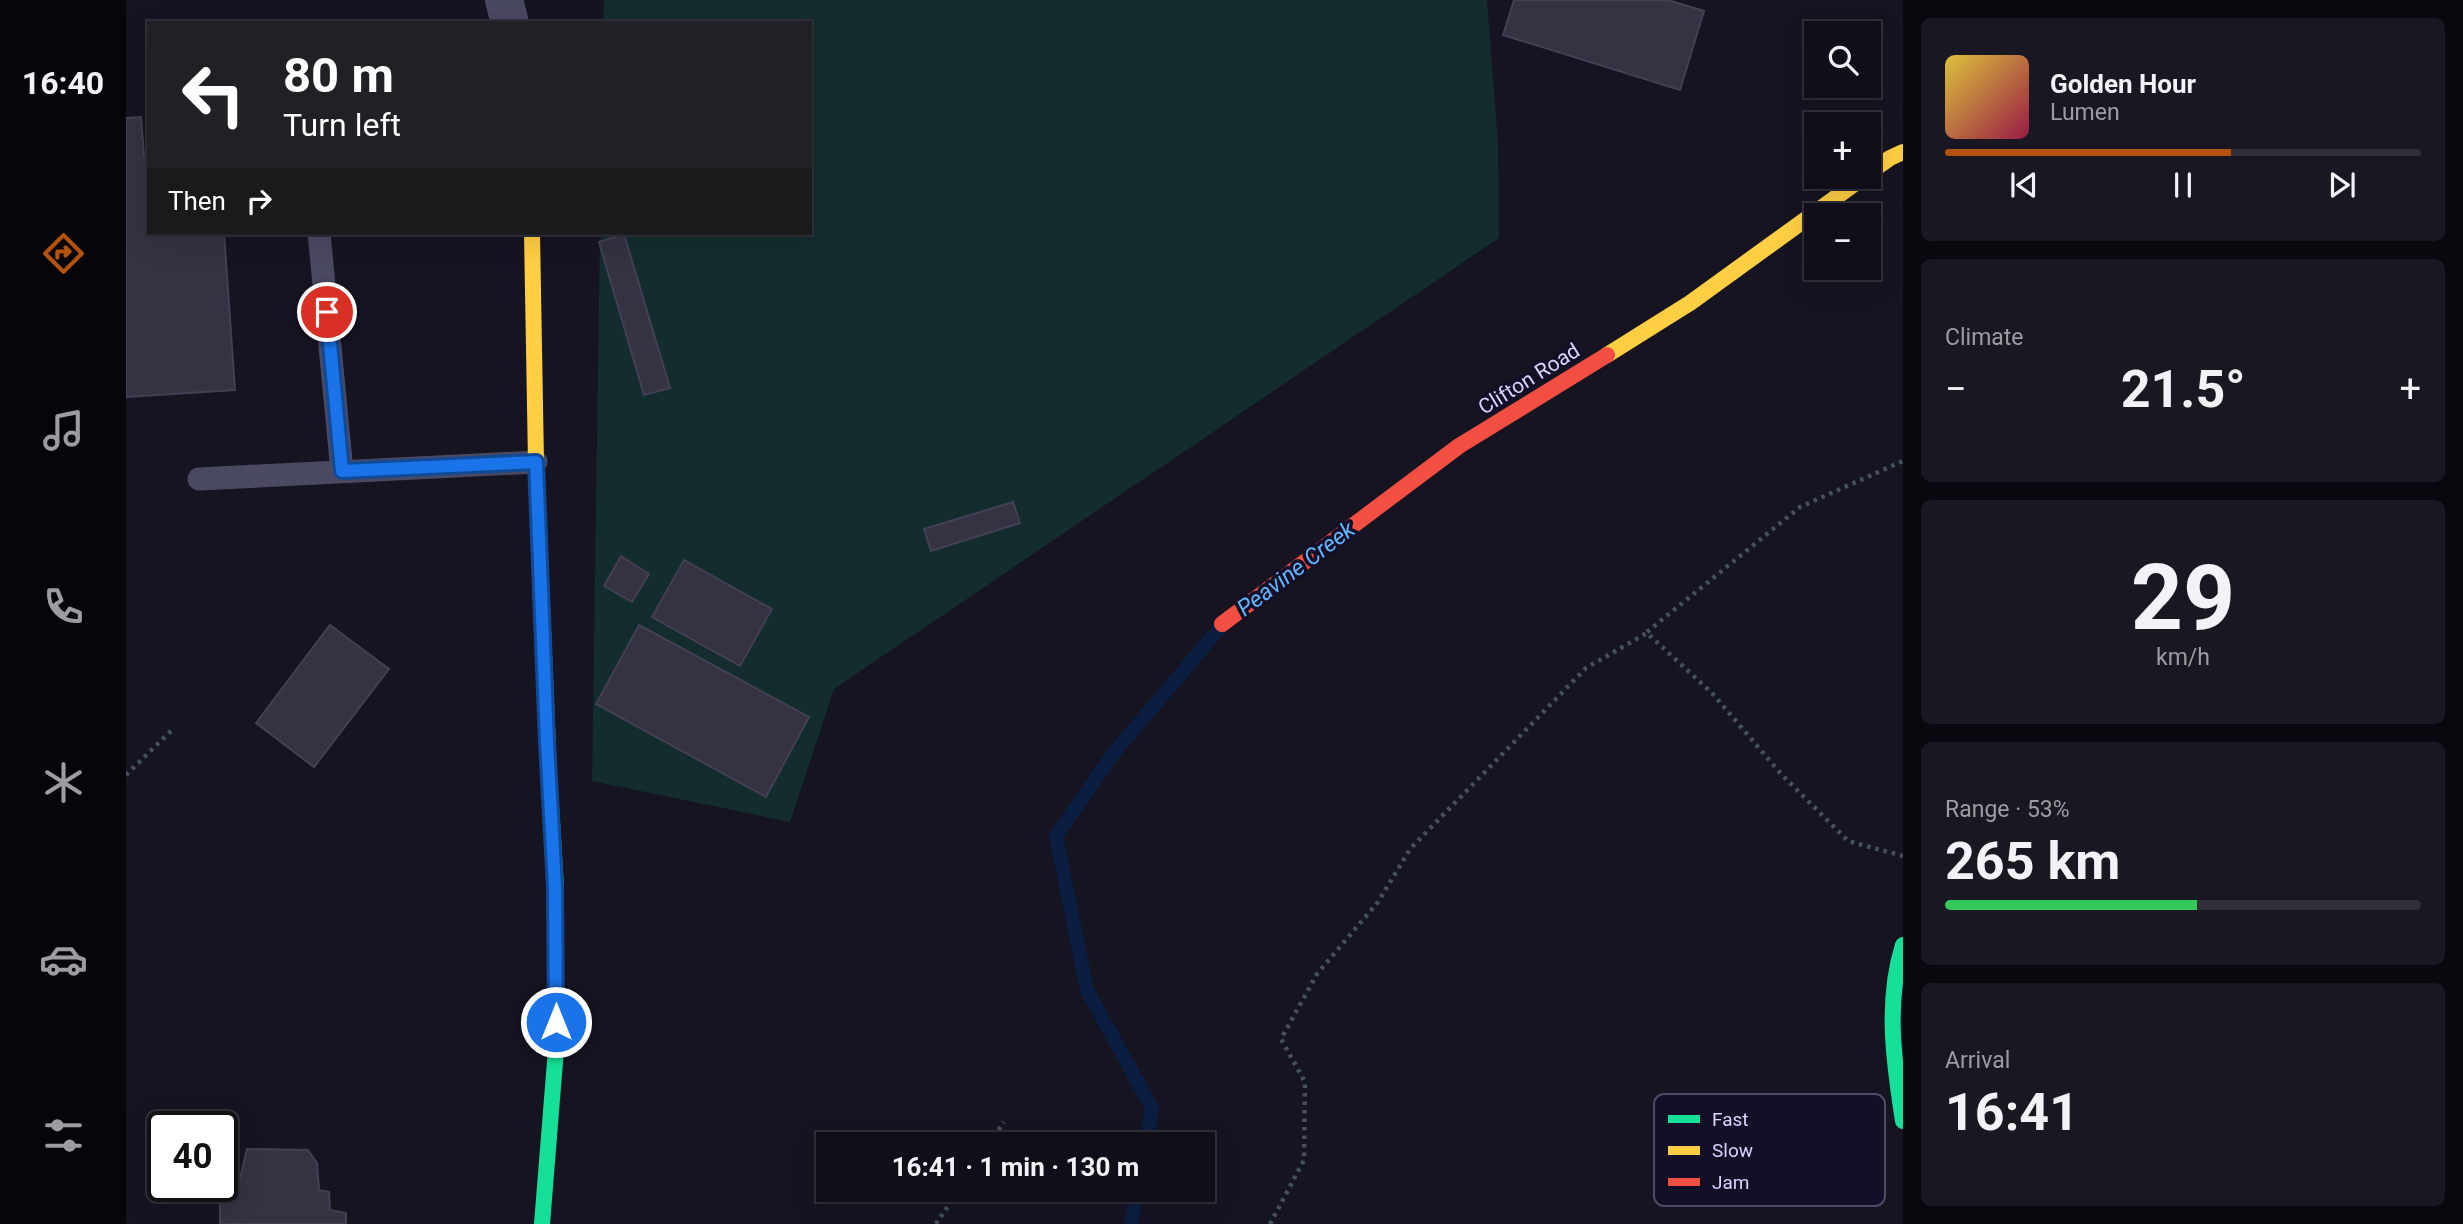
<!DOCTYPE html>
<meta charset="utf-8">
<style>
:root{--surface:#100f19;--page:#191822;--text:#f1f3f6;--muted:#9c9ca2;--line:#302f38;--accent:#b45309}
body{margin:0;font-family:Roboto,sans-serif;background:var(--page);color:var(--text);height:100vh;display:flex;flex-direction:column;font-size:26px;white-space:nowrap}
*{box-sizing:border-box;margin:0}
p{font-size:23px;color:var(--muted)}
.icon{flex:none;width:38px;height:38px;fill:none;stroke:currentColor;stroke-width:2;stroke-linecap:round;stroke-linejoin:round}
.map{position:relative;flex:1;overflow:hidden}
.sheet{display:flex;flex-direction:column;gap:18px;padding:18px;background:#09080e;width:560px}
.sheet>*{flex:none}
.hud{position:absolute;left:21px;top:21px;width:665px;height:214px;border-radius:0px;box-shadow:0 7px 28px #0002,0 0 0 2px var(--line);background:#202124;color:#fff;overflow:hidden}
.controls{position:absolute;left:1678px;top:21px;display:grid;gap:14px}
.controls a{display:grid;place-items:center;width:77px;height:77px;border-radius:0px;background:var(--surface);box-shadow:0 7px 28px #0002,0 0 0 2px var(--line);font-size:35px}
.speed{position:absolute;left:21px;top:1111px;display:flex;gap:14px;font-size:35px;font-weight:700;text-align:center}
.speed>*{display:grid;place-content:center;width:91px;height:91px;border-radius:50%;background:var(--surface);box-shadow:0 7px 28px #0002,0 0 0 2px var(--line);line-height:1}
.speed .limit{border:4px solid #111;border-radius:10px;background:#fff;color:#111}
.pin{position:absolute;display:grid;place-items:center;width:60px;height:60px;color:#fff;margin:-30px;border:4px solid #fff;border-radius:50%;box-shadow:0 2px 7px #0007}
.me{position:absolute;width:77px;margin:-38px;rotate:0deg;stroke-linejoin:round;filter:drop-shadow(0 0 5px #0008)}
.turn{display:flex;align-items:center;gap:24px;height:147px;padding:0 21px;font-size:32px}
.turn .icon{width:91px;height:91px;stroke-width:2.5}
.turn b{display:block;font-size:49px;line-height:60px}
.then{display:flex;align-items:center;height:66px;padding:0 21px;background:#0003;gap:14px;font-size:26px}
.big{font-size:52px;font-weight:700;line-height:1.1}
.sheet .card{flex:1;display:flex;flex-direction:column;justify-content:center;gap:10px;min-width:0;padding:0 24px;border-radius:10px;background:var(--page)}
.sheet .dial{align-items:center;gap:0}
.dial b{font-size:91px;line-height:1}
.song{display:flex;align-items:center;gap:21px}
.cover{width:84px;height:84px;border-radius:10px;background:linear-gradient(135deg,hsl(50 70% 55%),hsl(340 70% 35%))}
.played{height:7px;border-radius:4px;background:linear-gradient(90deg,var(--accent) 60%,var(--line) 60%)}
.keys{display:flex;justify-content:space-around;direction:ltr}
.heat{display:flex;justify-content:space-between;align-items:center;font-size:38px;direction:ltr}
.charge{height:10px;border-radius:5px;background:linear-gradient(90deg,#34c759 53%,var(--line) 0)}
.trip{position:absolute;left:690px;top:1132px;width:399px;height:70px;border-radius:0px;background:var(--surface);box-shadow:0 7px 28px #0002,0 0 0 2px var(--line);font-weight:700;line-height:70px;text-align:center}
main{display:flex;flex:1;min-height:0}
.tab-bar{display:flex;flex-direction:column;width:126px;justify-content:space-around;align-items:center;background:#06060a;color:var(--muted)}
.tab-bar .icon{width:49px;height:49px}
.tab-bar .current{color:var(--accent)}
.tab-bar b{font-size:32px;color:var(--text)}
.map>svg:first-child{display:block}
</style>
<main>
<nav class="tab-bar">
<b>16:40</b>
<svg class="icon current" aria-label="directions" viewBox="0 0 24 24"><path d="M12 3l9 9-9 9-9-9zM9 14v-3h6M13 9l2 2-2 2"/></svg>
<svg class="icon" aria-label="music" viewBox="0 0 24 24"><path d="M9 18V5l10-2v13"/><circle cx="6" cy="18" r="3"/><circle cx="16" cy="16" r="3"/></svg>
<svg class="icon" aria-label="phone" viewBox="0 0 24 24"><path d="M5 4h4l2 5-3 2q2 4 5 5l2-3 5 2v4C11 20 4 13 5 4z"/></svg>
<svg class="icon" aria-label="climate" viewBox="0 0 24 24"><path d="M12 3v18M4 7l16 10M4 17L20 7"/></svg>
<svg class="icon" aria-label="car" viewBox="0 0 24 24"><path d="M5 17H2v-5l4-1 3-4h7l3 4 3 1v5h-3M9 17h6M6 11h13"/><circle cx="7" cy="17" r="2"/><circle cx="17" cy="17" r="2"/></svg>
<svg class="icon" aria-label="filters" viewBox="0 0 24 24"><path d="M4 7h16M4 17h16"/><circle cx="9" cy="7" r="2"/><circle cx="15" cy="17" r="2"/></svg>
</nav>
<div class="map">
<svg width="1777" height="1224" viewBox="0 0 1777 1224">
<rect width="100%" height="100%" fill="#161421"/>
<path fill="#132c2d" d="M478,0H1361L1372,144L1373,238L708,689L664,822L466,781L474,233H684V23H477Z"/>
<g fill="none" stroke-linecap="round" stroke-linejoin="round">
<g stroke="#0b1e41" stroke-width="14">
<path d="M1019,1144L1026,1108L961,990L930,836L987,754L1097,624"/>
<path d="M1005,1224L1011,1190"/>
</g>
</g>
<g fill="#343243" stroke="#433f54" stroke-width="2">
<path d="M1388,0H1542L1578,11L1554,90L1377,35Z"/>
<path d="M15,117L18,156L23,155V233H98L109,390L0,397V118Z"/>
<path d="M498,234L544,388L518,395L473,242Z"/>
<path d="M887,502L894,523L805,551L798,529Z"/>
<path d="M495,556L523,574L506,602L478,586Z"/>
<path d="M558,560L646,609L614,666L526,617Z"/>
<path d="M204,625L263,669L188,767L130,723Z"/>
<path d="M513,625L683,717L640,797L470,704Z"/>
<path d="M121,1149L182,1150L191,1163L193,1190L203,1192L204,1210L220,1213V1224H94V1186H96V1180L113,1182Z"/>
</g>
<g fill="none" stroke-linecap="round" stroke-linejoin="round">
<g stroke="#44505f" stroke-width="4.5" stroke-dasharray="3.5 5" stroke-linecap="butt">
<path d="M1521,632L1674,507L1777,461"/>
<path d="M0,775L48,728"/>
<path d="M863,1144L878,1122"/>
<path d="M810,1224L833,1190"/>
<path d="M1144,1224L1178,1160L1179,1082L1155,1039L1191,974L1252,902L1284,849L1460,668L1521,633L1586,693L1656,775L1722,841L1777,856"/>
</g>
<g stroke="#4a4962" stroke-width="23">
<path d="M193,233L216,471"/>
<path d="M73,479L410,462"/>
</g>
<path stroke="#4a4962" stroke-width="38" d="M378,0L384,23"/>
<g stroke="#16e098" stroke-width="16">
<path d="M1777,945C1759,1002 1768,1063 1777,1121"/>
<path d="M416,1224L430,1049V887L423,774"/>
</g>
<g stroke="#ffcf43" stroke-width="16">
<path d="M1743,173L1764,158L1777,152"/>
<path d="M406,233L410,462L423,774"/>
<path d="M1481,355L1564,303L1738,177"/>
</g>
<path stroke="#f24e42" stroke-width="16" d="M1096,624L1333,446L1481,355"/>
</g>
<g fill="none" stroke-linecap="round" stroke-linejoin="round">
<g stroke="#114b97" stroke-width="18">
<path id="route" d="M201,312L216,471L410,462L421,743L429,887L430,1022"/>
</g>
<use href="#route" stroke="#1a73e8" stroke-width="12"/>
</g>
<g text-anchor="middle" dominant-baseline="central" stroke-width="7" stroke-linejoin="round" paint-order="stroke">
<g font-size="21" fill="#d9d4ff" stroke="#130f26">
<text transform="translate(1403 379) rotate(-32)">Clifton Road</text>
</g>
<g font-size="23" font-style="italic" fill="#62b6ff" stroke="#130f26">
<text transform="translate(1170 569) rotate(-37)">Peavine Creek</text>
</g>
</g>
<rect x="1528" y="1094" width="231" height="112" rx="10" fill="#130f26" stroke="#4e4a67" stroke-width="2"/>
<rect x="1542" y="1115" width="32" height="8" fill="#16e098"/>
<rect x="1542" y="1146" width="32" height="9" fill="#ffcf43"/>
<rect x="1542" y="1178" width="32" height="8" fill="#f24e42"/>
<g font-size="19" fill="#d9d4ff">
<text x="1586" y="1126">Fast</text>
<text x="1586" y="1157">Slow</text>
<text x="1586" y="1189">Jam</text>
</g>
</svg>
<div class="controls">
<a><svg class="icon" aria-label="search" viewBox="0 0 24 24"><circle cx="10" cy="10" r="6"/><path d="M15 15l6 6"/></svg></a>
<a>+</a>
<a>−</a>
</div>
<div class="speed"><div class="limit">40</div></div>
<div class="pin" style="left:201px;top:312px;background:#d93025"><svg class="icon" aria-label="arrive" viewBox="0 0 24 24"><path d="M6 21V4h12l-3 4 3 4H6"/></svg></div>
<svg class="me" style="left:430px;top:1022px" viewBox="-20 -20 40 40"><circle r="17" fill="#1a73e8" stroke="#fff" stroke-width="3"/><path d="M0-11L8 9 0 5-8 9z" fill="#fff"/></svg>
<div class="trip">16:41 · 1 min · 130 m</div>
<div class="hud">
<div class="turn"><svg class="icon" aria-label="left" viewBox="0 0 24 24"><path d="M17 20v-9H6M10 6l-5 5 5 5"/></svg><div><b>80 m</b>Turn left</div></div>
<div class="then">Then<svg class="icon" aria-label="right" viewBox="0 0 24 24"><path d="M7 20v-9h11M14 6l5 5-5 5"/></svg></div>
</div>
</div>
<section class="sheet">
<div class="card">
<div class="song"><i class="cover"></i><div><b>Golden Hour</b><p>Lumen</p></div></div>
<div class="played"></div>
<div class="keys"><svg class="icon" aria-label="previous" viewBox="0 0 24 24"><path d="M18 5L8 12l10 7zM5 5v14"/></svg><svg class="icon" aria-label="pause" viewBox="0 0 24 24"><path d="M8 5v14M16 5v14"/></svg><svg class="icon" aria-label="next" viewBox="0 0 24 24"><path d="M6 5l10 7-10 7zM19 5v14"/></svg></div>
</div>
<div class="card"><p>Climate</p>
<div class="heat"><a>−</a><b class="big">21.5°</b><a>+</a></div>
</div>
<div class="card dial"><b>29</b><p>km/h</p></div>
<div class="card"><p>Range · 53%</p><b class="big">265 km</b><div class="charge"></div></div>
<div class="card"><p>Arrival</p><b class="big">16:41</b></div>
</section>
</main>
